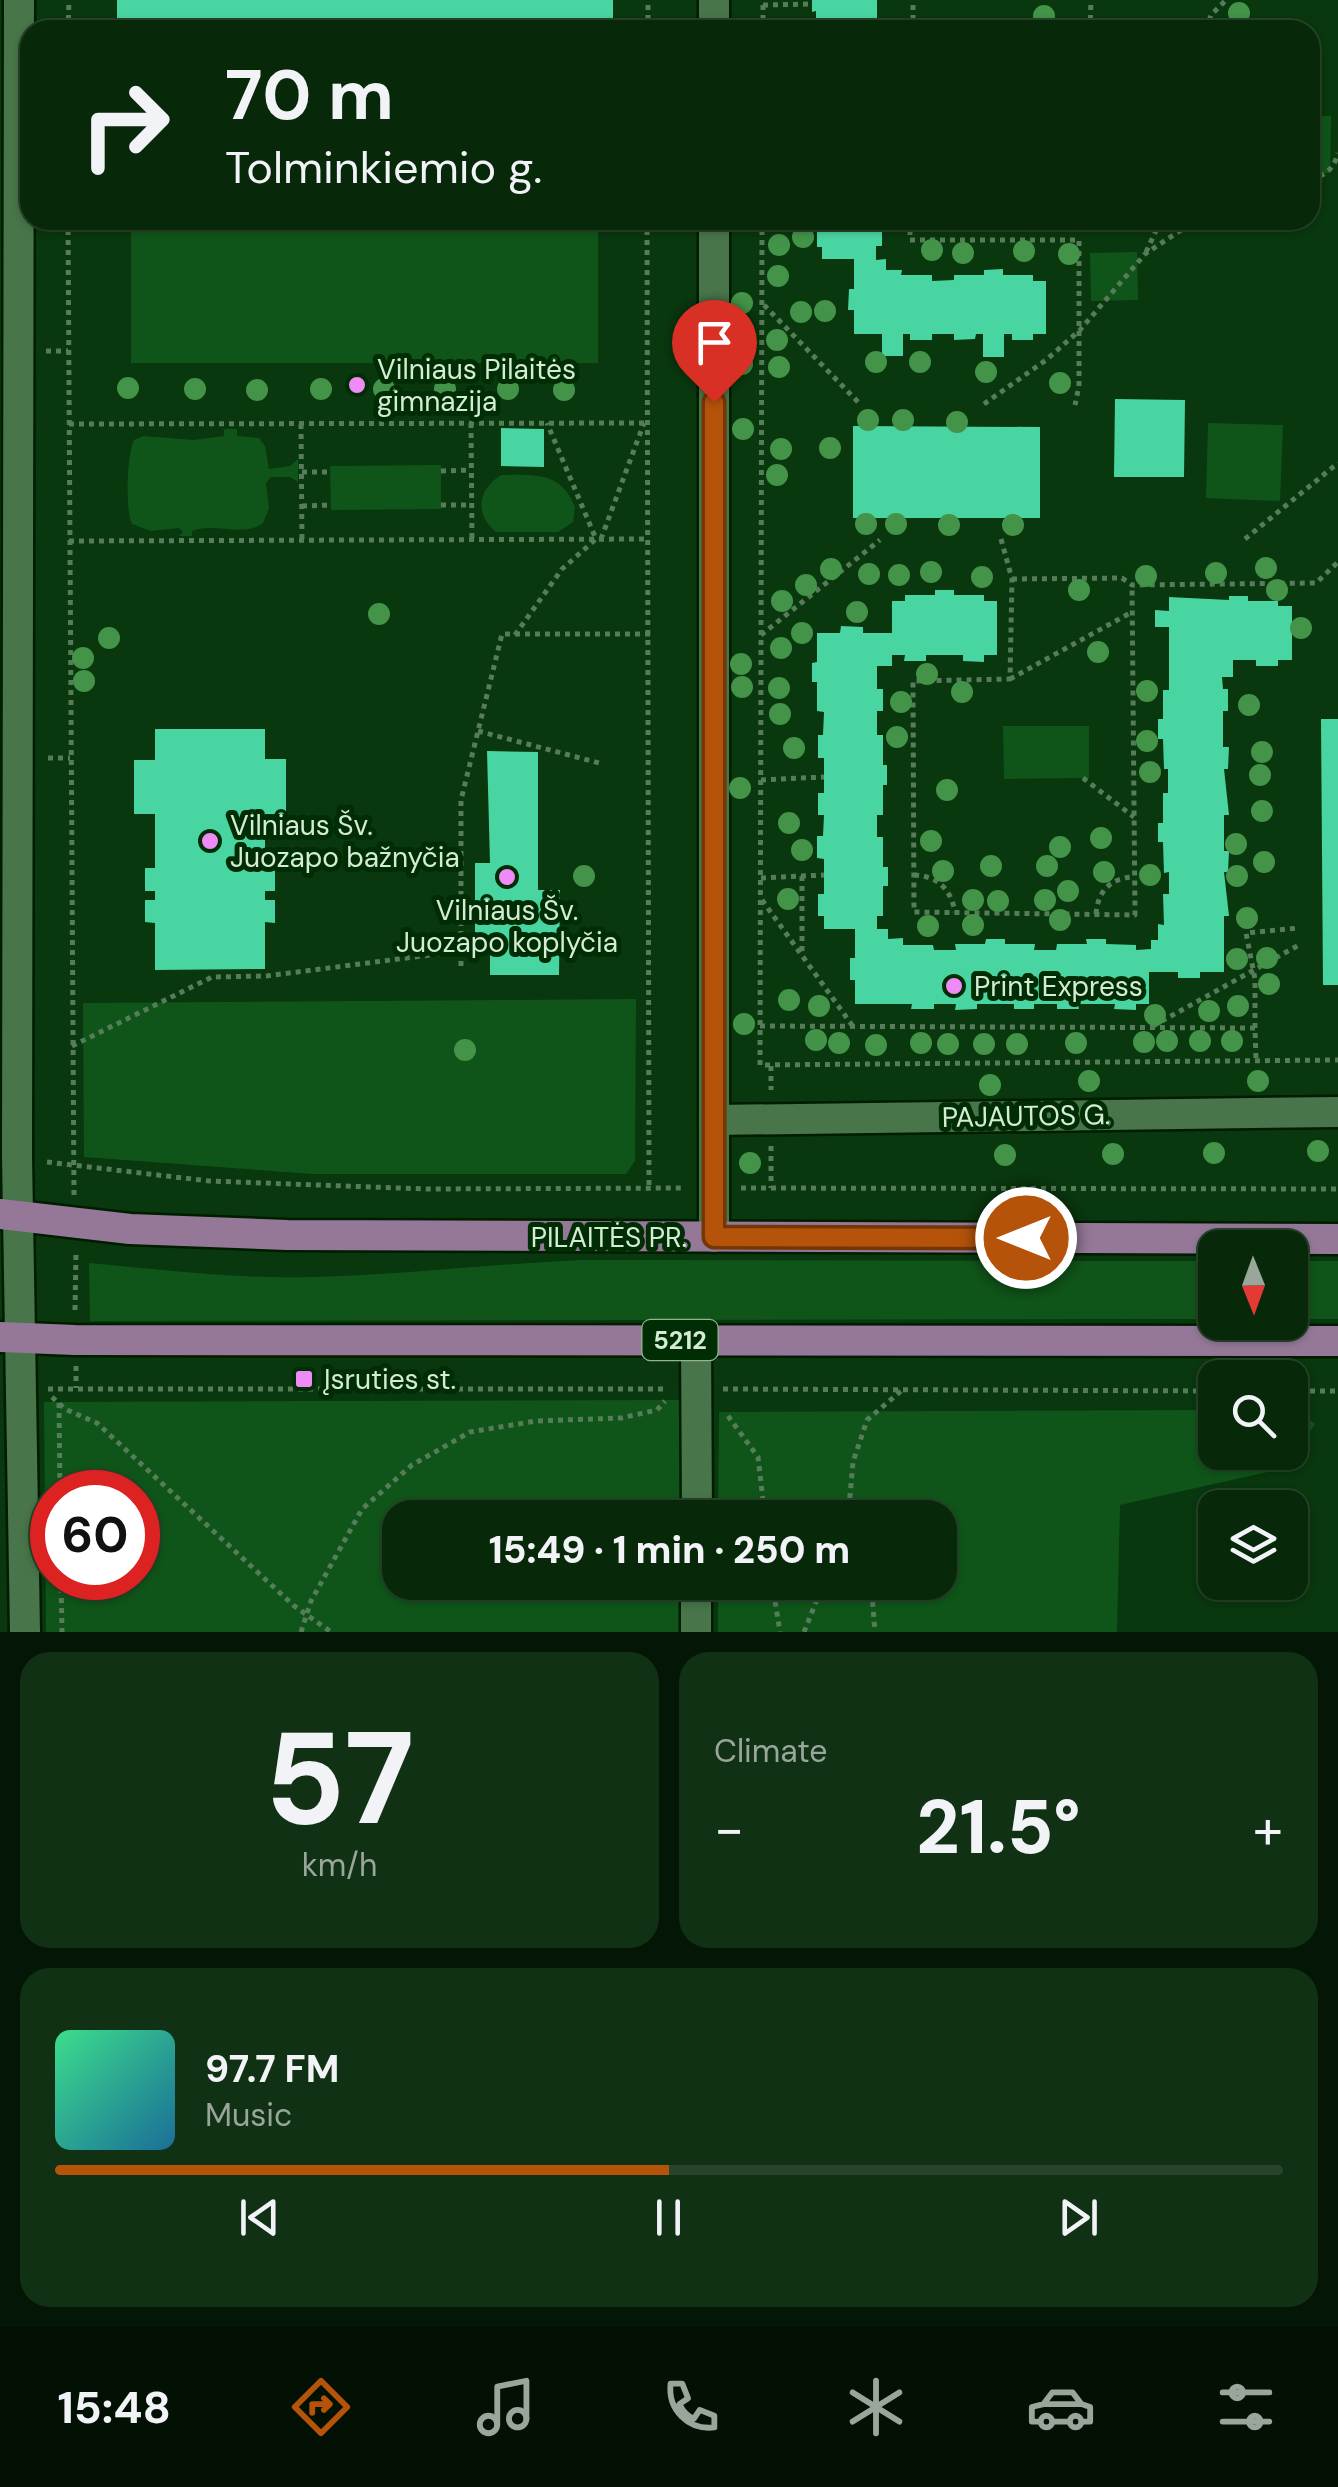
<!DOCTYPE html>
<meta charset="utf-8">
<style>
:root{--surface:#07290a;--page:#103113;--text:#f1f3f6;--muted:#98a69c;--line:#28452b;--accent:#b45309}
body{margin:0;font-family:"DM Sans",sans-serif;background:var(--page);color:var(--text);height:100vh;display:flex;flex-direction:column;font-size:38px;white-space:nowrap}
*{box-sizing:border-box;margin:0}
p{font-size:32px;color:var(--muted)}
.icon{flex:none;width:55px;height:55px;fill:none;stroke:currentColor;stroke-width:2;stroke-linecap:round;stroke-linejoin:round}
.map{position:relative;height:1632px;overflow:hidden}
.drawer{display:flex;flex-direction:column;gap:20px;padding:20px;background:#041706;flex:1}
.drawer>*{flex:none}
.hud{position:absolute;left:20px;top:20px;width:1300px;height:210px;border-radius:30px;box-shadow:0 2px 8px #0004,0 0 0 2px var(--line);background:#07290a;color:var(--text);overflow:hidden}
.needle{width:65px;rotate:179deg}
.controls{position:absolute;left:1198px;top:1230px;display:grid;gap:20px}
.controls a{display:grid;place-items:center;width:110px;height:110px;border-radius:20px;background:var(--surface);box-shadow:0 2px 8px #0004,0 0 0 2px var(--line);font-size:50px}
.speed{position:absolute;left:30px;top:1470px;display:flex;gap:20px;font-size:50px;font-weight:700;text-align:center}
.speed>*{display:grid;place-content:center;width:130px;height:130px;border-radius:50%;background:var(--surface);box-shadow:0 2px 8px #0004,0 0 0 2px var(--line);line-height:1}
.speed .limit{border:15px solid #d22;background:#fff;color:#111}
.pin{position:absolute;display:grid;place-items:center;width:85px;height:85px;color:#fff;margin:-102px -42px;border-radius:50% 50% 50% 0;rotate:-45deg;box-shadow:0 0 10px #0007}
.pin .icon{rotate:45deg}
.me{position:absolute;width:110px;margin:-55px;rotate:270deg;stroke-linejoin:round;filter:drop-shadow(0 0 8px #0008)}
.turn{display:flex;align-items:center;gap:35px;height:210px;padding:0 40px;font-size:45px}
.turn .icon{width:130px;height:130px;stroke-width:2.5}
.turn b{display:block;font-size:70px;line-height:85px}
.big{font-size:75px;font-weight:800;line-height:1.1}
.drawer .tile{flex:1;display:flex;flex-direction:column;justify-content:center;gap:15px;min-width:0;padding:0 35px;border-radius:30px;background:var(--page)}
.drawer .dial{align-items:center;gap:0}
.dial b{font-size:130px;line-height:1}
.song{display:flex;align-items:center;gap:30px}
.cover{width:120px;height:120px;border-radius:15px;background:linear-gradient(135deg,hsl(150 70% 55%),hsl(200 70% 35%))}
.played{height:10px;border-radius:5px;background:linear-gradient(90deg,var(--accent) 50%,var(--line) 50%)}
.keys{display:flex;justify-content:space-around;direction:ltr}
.heat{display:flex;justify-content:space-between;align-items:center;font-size:55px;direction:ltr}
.drawer .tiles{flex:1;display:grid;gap:20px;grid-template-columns:1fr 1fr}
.tile:last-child{grid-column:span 2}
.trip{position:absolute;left:382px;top:1500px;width:575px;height:100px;border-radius:30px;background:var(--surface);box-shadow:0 2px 8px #0004,0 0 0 2px var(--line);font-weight:800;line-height:100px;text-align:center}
.menu{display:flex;height:160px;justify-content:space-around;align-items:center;background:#031004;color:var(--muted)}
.menu .icon{width:70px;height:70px}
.menu .active{color:var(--accent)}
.menu b{font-size:45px;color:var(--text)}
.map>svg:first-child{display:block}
</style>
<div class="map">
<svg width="1338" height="1632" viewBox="0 0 1338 1632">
<rect width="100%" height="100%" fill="#09370e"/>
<g fill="#0f5519" fill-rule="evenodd">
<path d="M1310,116H1331L1330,173H1310Z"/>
<rect x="131" y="220" width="467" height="143"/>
<path d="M1137,252L1138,300L1091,301L1090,253Z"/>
<path d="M1208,423L1283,425L1280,501L1206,498Z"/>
<path d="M224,429H237V436L259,438L265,446L269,469L290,466L298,459V482L290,477H271L266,483L269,508L263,523C244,538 214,522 192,531V536H179L183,532L179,528L151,531L132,524C125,510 127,453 134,440L143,436L194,440L224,436Z"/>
<path d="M441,465V509L331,510L330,466Z"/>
<path d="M501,475C534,475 561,471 575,507L573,522L558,532H496C474,514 478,489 501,475Z"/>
<path d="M1003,726H1089V778L1004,779Z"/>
<path d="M636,999L635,1161L626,1174H312L84,1157L83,1003Z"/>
<path d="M581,1260L1215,1261V1319L90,1321L89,1263C163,1270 237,1279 312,1277C402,1275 491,1264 581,1260Z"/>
<rect x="1290" y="1261" width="48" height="58"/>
<path d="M680,1400V1517L400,1518V1582L680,1583V1632H46L44,1402ZM52,1492H138V1578H52Z"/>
<path d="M1215,1410V1452H1290V1410H1298L1315,1424L1286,1468L1120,1505L1117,1632H718V1583L940,1582V1518L718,1517L719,1412Z"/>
</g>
<g fill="#49d5a2">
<rect x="117" y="0" width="496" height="30"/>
<path d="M812,0H877V20H882V30H816V11L812,12Z"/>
<path d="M822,220H882V246H876V260L886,259V270H902L901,275H932V281L954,280V275H984V270L1003,269V275H1033V281H1046V334H1033V340H1012V334H1004V357H983V334H976L975,339L954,340V334H932V340H910V334H903V356H882V334H854V310H848L849,289H854V259H822V247H817V225H822Z"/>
<path d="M1115,399L1185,400L1184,477H1114Z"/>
<path d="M853,426L1040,427V518H853Z"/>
<path d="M501,428L544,429V467L501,466Z"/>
<path d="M935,590H954V595H984V601H997V655H984V662L963,661V655H926V661H904L905,655H892V666H877V689H883V711H877V735H883V765H887V785H883V815H877V837H883V867H888V886H883V916H877V929H888V939L903,938V945H933L934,950H956L955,944H985L986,939H1005V944H1035L1034,950H1056L1057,944H1087L1086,939H1106V944L1136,945V950L1151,949V940H1158V924L1164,925L1163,894H1169V872L1164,873L1163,842H1158V823H1163V793H1168V769H1164L1163,739H1158V719H1163V690H1169V627H1155V610L1169,611V597L1229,600V596H1248V601H1278V606H1292V660H1278V666H1256V660H1233V677H1222L1223,689H1228V711H1223V747H1229L1228,769H1224L1229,815H1224V851H1229L1228,872H1224L1229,916H1224V972H1200V978H1178V972H1149V1004H1136V1010L1114,1009L1115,1004H1078L1079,1009H1057V1004H1034V1009H1014V1004H977V1009L955,1010L956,1004H934V1009H911L912,1004H855V980H850V958H855V929H824V916H818V894H824V859L817,858V836H823L824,815H818V793H824V758H818V735H823L824,712L817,711V682H812V663L817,662V633H840L841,626L863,627V633H892V601H905V595H935Z"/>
<path d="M1321,719H1338V985H1323Z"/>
<path d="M155,729H265V759H286V814H265V868H275V891H265V900H275V923L265,922V969L155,970V923L145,922V900H155V891H145V868H155V814H134V760H155Z"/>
<path d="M487,751L538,752V890H560L559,975H490V950H475V863H490Z"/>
</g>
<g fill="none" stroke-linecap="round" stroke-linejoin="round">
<g stroke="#001c01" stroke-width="35">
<g id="minor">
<path d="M19,0L17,1156L25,1632"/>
<path d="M714,30V0"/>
<path d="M714,220V1237"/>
<path d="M714,1120L1338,1112"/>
<path d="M696,1340L697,1518"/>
<path d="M696,1632V1582"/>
</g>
</g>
<g stroke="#001c01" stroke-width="35">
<g id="primary">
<path d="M0,1214L130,1229L287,1235L1338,1239"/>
<path d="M0,1337L75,1340L1338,1341"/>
</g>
</g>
<g stroke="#567c59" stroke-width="5" stroke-dasharray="5 5" stroke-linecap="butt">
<path d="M763,5L812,4"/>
<path d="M68,30L69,0"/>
<path d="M648,30V0"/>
<path d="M763,30V0"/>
<path d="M913,30V0"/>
<path d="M1090,30L1091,0"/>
<path d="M1206,30L1211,15L1226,0"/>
<path d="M1310,179C1325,176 1334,169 1338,153"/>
<path d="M68,220L74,1195"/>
<path d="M647,220L649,1188"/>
<path d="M762,220L760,1065L1338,1060"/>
<path d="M910,220V240H1079V386L1075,405"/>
<path d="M1146,252L1161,220"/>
<path d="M764,305L859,403"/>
<path d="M46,351H68"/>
<path d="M984,404L1046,360L1080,330L1145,254L1196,220"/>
<path d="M471,423L472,540"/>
<path d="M69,424L646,423"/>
<path d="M301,424L302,540"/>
<path d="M441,471L471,470"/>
<path d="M302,472H331"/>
<path d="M441,505H471"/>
<path d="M302,506L331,505"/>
<path d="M601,539L644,423"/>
<path d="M1001,539L1012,579L1010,679L913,681L914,912L1135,915L1132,585"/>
<path d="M1245,539L1338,463"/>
<path d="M69,541L648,539"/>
<path d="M1012,579L1122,578L1132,585L1316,583L1338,562"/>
<path d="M515,635L562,569L596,539L547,423"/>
<path d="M761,635L880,540"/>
<path d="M1010,679L1132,612"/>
<path d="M478,731L603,764"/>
<path d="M48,758H70"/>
<path d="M1083,778L1134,817"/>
<path d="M761,780L824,777"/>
<path d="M914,875C937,876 951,889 955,912"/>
<path d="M802,876V952"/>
<path d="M761,878L824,875"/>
<path d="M762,900L852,1025"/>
<path d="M1096,914C1098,891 1110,878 1134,877"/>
<path d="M461,966V800L502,634H650"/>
<path d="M760,1026L1255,1028L1256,1061"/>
<path d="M1153,1026L1299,945"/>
<path d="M1255,1028V979L1246,933L1299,928"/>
<path d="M72,1046L212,977L266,976L461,951"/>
<path d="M771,1066V1090"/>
<path d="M771,1146V1188"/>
<path d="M47,1162L209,1181L426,1189L685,1188"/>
<path d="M741,1188L1338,1189"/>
<path d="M75,1310L76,1251"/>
<path d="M76,1366V1388"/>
<path d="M48,1389H667"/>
<path d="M723,1389L1215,1391"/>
<path d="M1290,1391H1338"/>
<path d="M52,1397L65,1409L97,1423L293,1605L331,1632"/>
<path d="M59,1403L60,1492"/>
<path d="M728,1416L758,1457L765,1518"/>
<path d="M848,1518L853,1462L867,1420L902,1390"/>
<path d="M61,1578L62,1632"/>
<path d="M772,1582L780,1632"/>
<path d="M871,1582L875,1632"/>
<path d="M301,1632L311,1601L362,1509L412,1465L470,1432L536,1421L621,1418L657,1410L665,1401"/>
<path d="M804,1632L824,1582"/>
</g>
<use href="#minor" stroke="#487549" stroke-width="30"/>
<use href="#primary" stroke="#957898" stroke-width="30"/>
</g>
<g fill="#439348">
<circle cx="1239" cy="13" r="11"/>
<circle cx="1044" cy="16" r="11"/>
<circle cx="803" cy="237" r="11"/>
<circle cx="779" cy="245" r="11"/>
<circle cx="932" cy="250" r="11"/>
<circle cx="1024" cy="251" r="11"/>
<circle cx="963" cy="253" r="11"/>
<circle cx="1069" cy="254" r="11"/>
<circle cx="778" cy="276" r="11"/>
<circle cx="742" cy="303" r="11"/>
<circle cx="825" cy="311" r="11"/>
<circle cx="801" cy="312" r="11"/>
<circle cx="742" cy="328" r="11"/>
<circle cx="777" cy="340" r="11"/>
<circle cx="876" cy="362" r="11"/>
<circle cx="920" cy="362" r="11"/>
<circle cx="742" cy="364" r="11"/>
<circle cx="779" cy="367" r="11"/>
<circle cx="986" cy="372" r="11"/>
<circle cx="1060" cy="383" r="11"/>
<circle cx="128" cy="388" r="11"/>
<circle cx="195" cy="389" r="11"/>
<circle cx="321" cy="389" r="11"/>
<circle cx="384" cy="389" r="11"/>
<circle cx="445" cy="389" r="11"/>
<circle cx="508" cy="389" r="11"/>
<circle cx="257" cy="390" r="11"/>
<circle cx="564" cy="390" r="11"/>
<circle cx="868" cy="420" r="11"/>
<circle cx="903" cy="420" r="11"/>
<circle cx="957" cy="422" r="11"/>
<circle cx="743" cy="429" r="11"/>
<circle cx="830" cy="448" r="11"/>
<circle cx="781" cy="449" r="11"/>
<circle cx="777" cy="475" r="11"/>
<circle cx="866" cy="524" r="11"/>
<circle cx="896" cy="524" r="11"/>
<circle cx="949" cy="525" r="11"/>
<circle cx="1013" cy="525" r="11"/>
<circle cx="1266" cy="568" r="11"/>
<circle cx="831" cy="569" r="11"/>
<circle cx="931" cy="572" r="11"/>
<circle cx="1216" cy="573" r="11"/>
<circle cx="869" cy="574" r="11"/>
<circle cx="899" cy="575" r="11"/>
<circle cx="1146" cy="576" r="11"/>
<circle cx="982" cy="577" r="11"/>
<circle cx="806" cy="585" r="11"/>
<circle cx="1079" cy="590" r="11"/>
<circle cx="1277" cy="590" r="11"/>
<circle cx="782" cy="601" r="11"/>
<circle cx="857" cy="612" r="11"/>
<circle cx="379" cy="614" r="11"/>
<circle cx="1301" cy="628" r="11"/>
<circle cx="802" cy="633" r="11"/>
<circle cx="109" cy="638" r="11"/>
<circle cx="781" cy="648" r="11"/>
<circle cx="1098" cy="652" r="11"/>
<circle cx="83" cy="658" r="11"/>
<circle cx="741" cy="664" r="11"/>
<circle cx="927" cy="674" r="11"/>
<circle cx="84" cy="681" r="11"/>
<circle cx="742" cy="687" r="11"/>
<circle cx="779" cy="688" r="11"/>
<circle cx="1147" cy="691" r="11"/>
<circle cx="962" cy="692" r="11"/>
<circle cx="901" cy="702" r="11"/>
<circle cx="1249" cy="705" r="11"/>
<circle cx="780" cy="714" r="11"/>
<circle cx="897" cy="737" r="11"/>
<circle cx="1147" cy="741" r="11"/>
<circle cx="794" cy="748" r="11"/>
<circle cx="1262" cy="752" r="11"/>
<circle cx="1150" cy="772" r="11"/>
<circle cx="1260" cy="775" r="11"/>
<circle cx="740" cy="788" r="11"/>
<circle cx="947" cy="790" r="11"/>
<circle cx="1262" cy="811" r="11"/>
<circle cx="789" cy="823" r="11"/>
<circle cx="1101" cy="838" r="11"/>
<circle cx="931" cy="841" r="11"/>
<circle cx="1236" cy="844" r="11"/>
<circle cx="1060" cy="847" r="11"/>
<circle cx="802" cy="850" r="11"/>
<circle cx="1264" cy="862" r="11"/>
<circle cx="991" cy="866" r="11"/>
<circle cx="1047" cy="866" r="11"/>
<circle cx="943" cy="871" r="11"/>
<circle cx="1104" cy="872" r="11"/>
<circle cx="1150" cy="875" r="11"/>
<circle cx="584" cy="876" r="11"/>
<circle cx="1237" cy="876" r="11"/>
<circle cx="1068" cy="891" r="11"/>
<circle cx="788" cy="899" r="11"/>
<circle cx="973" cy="900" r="11"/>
<circle cx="1045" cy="900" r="11"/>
<circle cx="998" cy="901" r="11"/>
<circle cx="1247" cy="918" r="11"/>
<circle cx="1060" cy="920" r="11"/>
<circle cx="973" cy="925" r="11"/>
<circle cx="928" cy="926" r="11"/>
<circle cx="1267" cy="958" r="11"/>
<circle cx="1237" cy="959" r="11"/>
<circle cx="1269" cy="984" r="11"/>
<circle cx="789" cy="1000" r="11"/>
<circle cx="819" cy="1006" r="11"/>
<circle cx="1238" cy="1006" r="11"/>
<circle cx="1209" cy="1011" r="11"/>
<circle cx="1155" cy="1015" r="11"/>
<circle cx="744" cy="1024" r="11"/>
<circle cx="816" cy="1040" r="11"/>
<circle cx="1167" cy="1041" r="11"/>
<circle cx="1200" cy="1041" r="11"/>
<circle cx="1232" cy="1041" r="11"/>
<circle cx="1144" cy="1042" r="11"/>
<circle cx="839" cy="1043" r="11"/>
<circle cx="921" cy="1043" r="11"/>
<circle cx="1076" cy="1043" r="11"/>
<circle cx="948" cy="1044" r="11"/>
<circle cx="984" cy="1044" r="11"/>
<circle cx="1017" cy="1044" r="11"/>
<circle cx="876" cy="1045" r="11"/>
<circle cx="465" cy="1050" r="11"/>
<circle cx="1089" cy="1081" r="11"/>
<circle cx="1258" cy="1081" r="11"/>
<circle cx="990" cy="1085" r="11"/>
<circle cx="1318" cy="1151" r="11"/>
<circle cx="1214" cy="1153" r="11"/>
<circle cx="1113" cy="1154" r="11"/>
<circle cx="1005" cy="1155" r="11"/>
<circle cx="750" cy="1163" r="11"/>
</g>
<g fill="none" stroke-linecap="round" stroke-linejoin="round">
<g stroke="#753606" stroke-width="25">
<path id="route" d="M714,402V1237L1026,1238"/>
</g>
<use href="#route" stroke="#b45309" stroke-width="18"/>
</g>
<g fill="#ef8bf6" stroke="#002d04" stroke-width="4">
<circle cx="357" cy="385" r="10"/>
<circle cx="210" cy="841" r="10"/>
<circle cx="507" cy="877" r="10"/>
<circle cx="954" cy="986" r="10"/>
<rect x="294" y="1369" width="20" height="20" rx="5"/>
</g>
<g text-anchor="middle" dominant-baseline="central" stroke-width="10" stroke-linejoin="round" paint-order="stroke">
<rect fill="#002d04" stroke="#94b395" stroke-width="2.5" x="642.5" y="1320" width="75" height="40" rx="8"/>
<g font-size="25" font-weight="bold" fill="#d3ecd3">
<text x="680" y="1340">5212</text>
</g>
<g font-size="28" fill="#d3ecd3" stroke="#002d04" text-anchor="start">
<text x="377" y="369">Vilniaus Pilaitės<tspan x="377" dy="32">gimnazija</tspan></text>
<text x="230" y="825">Vilniaus Šv.<tspan x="230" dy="32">Juozapo bažnyčia</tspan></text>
<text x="507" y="910" text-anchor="middle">Vilniaus Šv.<tspan x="507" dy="32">Juozapo koplyčia</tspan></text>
<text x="974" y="986">Print Express</text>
<text x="324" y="1379">Įsruties st.</text>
</g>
<g font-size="28" fill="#d3ecd3" stroke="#002d04">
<text transform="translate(1026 1116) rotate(-1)">PAJAUTOS G.</text>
<text x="609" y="1237">PILAITĖS PR.</text>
</g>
</g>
</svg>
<div class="controls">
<a><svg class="needle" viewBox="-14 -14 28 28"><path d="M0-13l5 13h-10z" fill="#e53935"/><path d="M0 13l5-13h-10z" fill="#98a69c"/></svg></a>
<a><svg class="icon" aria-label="search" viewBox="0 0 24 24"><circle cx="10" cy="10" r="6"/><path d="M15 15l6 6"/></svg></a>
<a><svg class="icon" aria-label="layers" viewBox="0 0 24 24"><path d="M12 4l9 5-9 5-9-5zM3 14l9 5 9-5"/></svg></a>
</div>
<div class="speed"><div class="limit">60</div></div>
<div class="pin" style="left:714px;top:402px;background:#d93025"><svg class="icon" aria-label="arrive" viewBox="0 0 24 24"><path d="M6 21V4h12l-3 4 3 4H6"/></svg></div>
<svg class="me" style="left:1026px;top:1238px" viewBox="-20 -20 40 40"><circle r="17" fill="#b45309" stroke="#fff" stroke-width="3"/><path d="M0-11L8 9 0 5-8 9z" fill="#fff"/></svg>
<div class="trip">15:49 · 1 min · 250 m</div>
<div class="hud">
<div class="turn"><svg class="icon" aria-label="right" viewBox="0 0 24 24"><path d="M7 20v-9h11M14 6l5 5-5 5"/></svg><div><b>70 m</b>Tolminkiemio g.</div></div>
</div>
</div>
<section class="drawer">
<div class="tiles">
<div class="tile dial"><b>57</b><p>km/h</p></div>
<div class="tile"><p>Climate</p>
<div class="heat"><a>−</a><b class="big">21.5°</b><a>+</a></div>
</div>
<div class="tile">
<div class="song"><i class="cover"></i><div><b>97.7 FM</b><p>Music</p></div></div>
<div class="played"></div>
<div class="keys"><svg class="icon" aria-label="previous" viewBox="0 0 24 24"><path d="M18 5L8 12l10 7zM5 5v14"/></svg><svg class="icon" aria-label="pause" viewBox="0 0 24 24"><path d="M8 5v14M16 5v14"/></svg><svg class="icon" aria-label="next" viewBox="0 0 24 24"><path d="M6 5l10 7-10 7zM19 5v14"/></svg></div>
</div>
</div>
</section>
<nav class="menu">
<b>15:48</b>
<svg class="icon active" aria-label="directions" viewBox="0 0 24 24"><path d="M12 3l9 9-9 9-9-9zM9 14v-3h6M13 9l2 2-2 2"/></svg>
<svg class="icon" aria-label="music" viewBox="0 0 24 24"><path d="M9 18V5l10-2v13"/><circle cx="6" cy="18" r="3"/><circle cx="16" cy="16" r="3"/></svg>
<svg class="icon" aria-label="phone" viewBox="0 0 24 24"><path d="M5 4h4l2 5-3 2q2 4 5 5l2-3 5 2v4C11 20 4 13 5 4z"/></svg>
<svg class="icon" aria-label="climate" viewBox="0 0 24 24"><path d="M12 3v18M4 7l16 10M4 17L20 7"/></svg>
<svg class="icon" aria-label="car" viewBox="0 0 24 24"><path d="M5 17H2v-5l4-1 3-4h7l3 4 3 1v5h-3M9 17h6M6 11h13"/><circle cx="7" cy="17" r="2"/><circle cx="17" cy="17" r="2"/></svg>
<svg class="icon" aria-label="filters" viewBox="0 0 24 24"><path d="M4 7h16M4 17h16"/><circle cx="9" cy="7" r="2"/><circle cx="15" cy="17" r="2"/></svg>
</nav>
